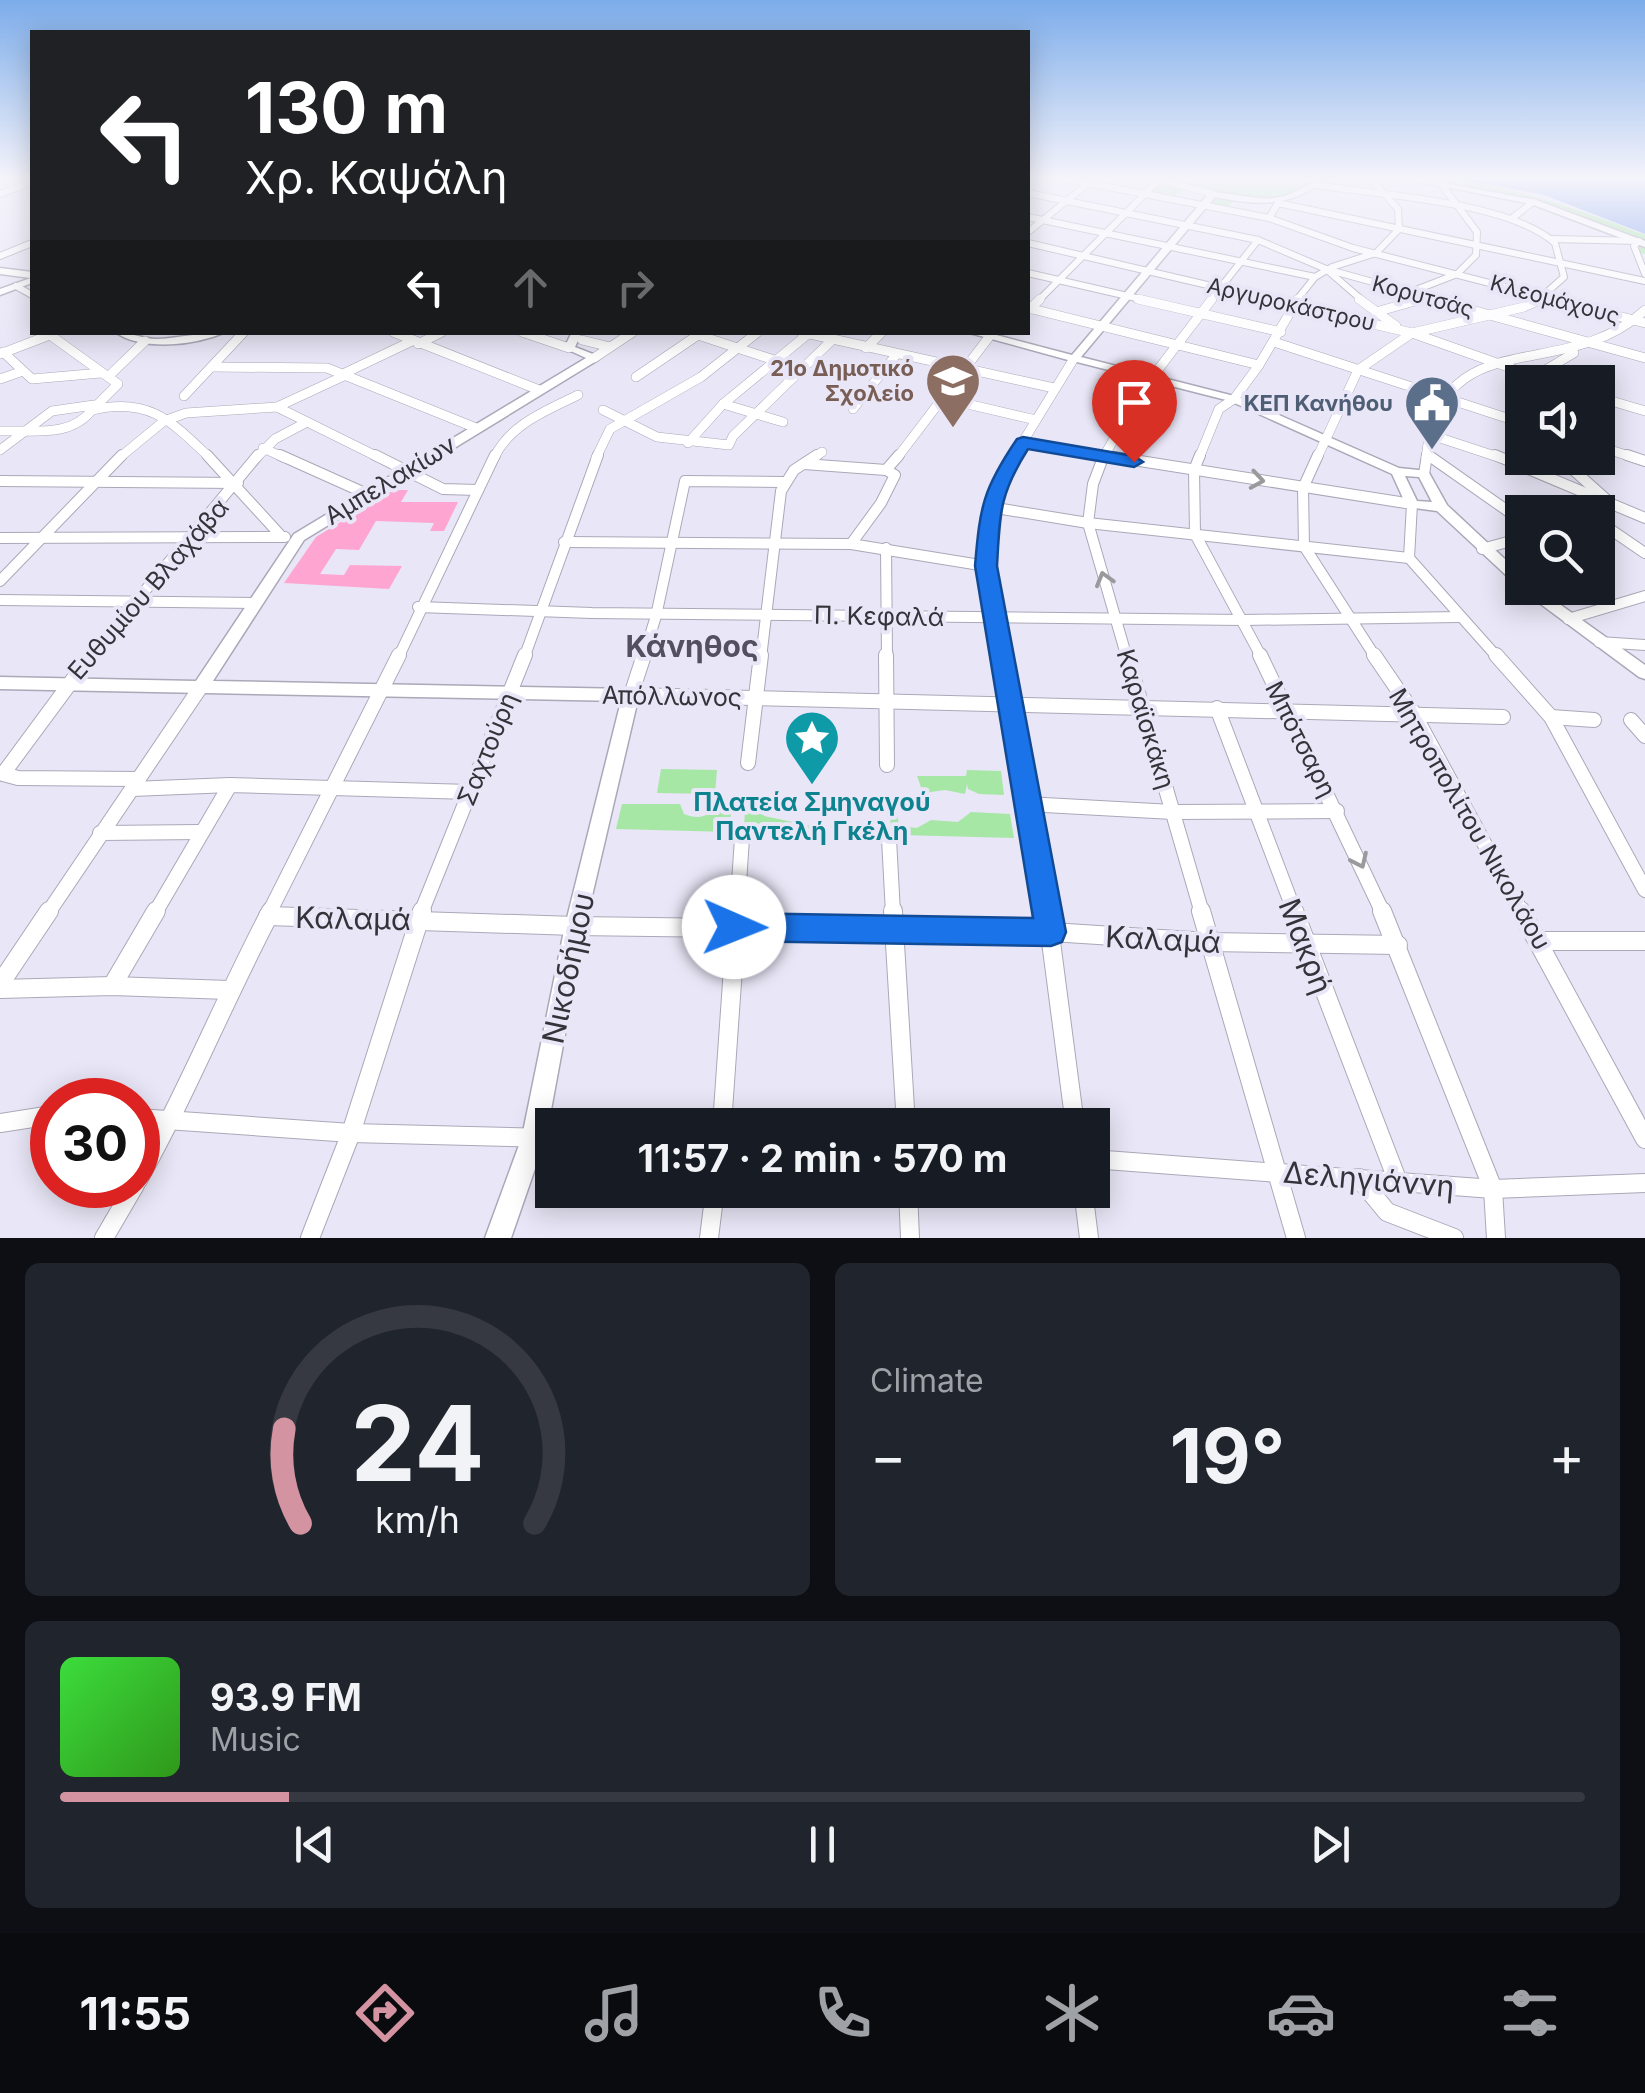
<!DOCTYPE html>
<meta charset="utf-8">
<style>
:root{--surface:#171b24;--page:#20242c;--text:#f1f3f6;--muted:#9ea1a6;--line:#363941;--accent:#d493a1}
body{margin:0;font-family:Inter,sans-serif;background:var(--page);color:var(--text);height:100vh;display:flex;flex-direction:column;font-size:38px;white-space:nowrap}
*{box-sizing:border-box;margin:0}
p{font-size:32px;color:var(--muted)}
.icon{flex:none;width:55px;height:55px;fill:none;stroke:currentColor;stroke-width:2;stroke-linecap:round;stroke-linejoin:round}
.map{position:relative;height:1238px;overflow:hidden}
.side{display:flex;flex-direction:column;gap:25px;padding:25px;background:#0d0f14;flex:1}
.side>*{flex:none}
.top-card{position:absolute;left:30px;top:30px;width:1000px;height:305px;border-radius:0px;box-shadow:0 5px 25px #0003;background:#202124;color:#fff;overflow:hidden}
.controls{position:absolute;left:1505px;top:365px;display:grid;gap:20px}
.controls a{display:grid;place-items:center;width:110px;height:110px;border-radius:0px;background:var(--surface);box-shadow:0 5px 25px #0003;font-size:50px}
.speed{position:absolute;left:30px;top:1078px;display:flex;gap:20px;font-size:50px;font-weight:700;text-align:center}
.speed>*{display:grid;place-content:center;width:130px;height:130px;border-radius:50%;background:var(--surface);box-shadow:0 5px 25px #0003;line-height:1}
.speed .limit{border:15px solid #d22;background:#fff;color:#111}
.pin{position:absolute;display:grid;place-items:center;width:85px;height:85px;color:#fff;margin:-102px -42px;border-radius:50% 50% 50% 0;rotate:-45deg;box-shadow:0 0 10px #0007}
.pin .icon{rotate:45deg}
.me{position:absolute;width:110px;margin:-55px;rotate:91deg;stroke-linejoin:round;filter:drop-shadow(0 0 8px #0008)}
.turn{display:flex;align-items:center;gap:35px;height:210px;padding:0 50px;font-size:45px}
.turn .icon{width:130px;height:130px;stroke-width:2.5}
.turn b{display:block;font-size:70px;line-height:85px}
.lanes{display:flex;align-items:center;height:95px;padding:0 50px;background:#0003;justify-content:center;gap:50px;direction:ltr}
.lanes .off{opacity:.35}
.big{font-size:75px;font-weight:700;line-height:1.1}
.side .widget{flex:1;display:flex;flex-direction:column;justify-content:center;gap:15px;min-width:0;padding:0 35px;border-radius:15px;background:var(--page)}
.side .dial{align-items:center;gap:0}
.dial svg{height:260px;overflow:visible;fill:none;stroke:var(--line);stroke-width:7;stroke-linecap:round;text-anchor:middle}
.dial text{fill:var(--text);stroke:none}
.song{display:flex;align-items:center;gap:30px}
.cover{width:120px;height:120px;border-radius:15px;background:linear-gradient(135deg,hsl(120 70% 55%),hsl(110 70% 35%))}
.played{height:10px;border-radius:5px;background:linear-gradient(90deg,var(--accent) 15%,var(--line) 15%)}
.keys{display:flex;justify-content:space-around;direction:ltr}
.heat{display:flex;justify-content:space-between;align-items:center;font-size:55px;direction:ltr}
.side .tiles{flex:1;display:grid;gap:25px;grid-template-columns:1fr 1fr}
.widget:last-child{grid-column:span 2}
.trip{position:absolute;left:535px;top:1108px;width:575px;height:100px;border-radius:0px;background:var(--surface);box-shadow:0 5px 25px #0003;font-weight:700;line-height:100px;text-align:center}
.dock{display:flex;height:160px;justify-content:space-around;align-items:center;background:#090b0e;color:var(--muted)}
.dock .icon{width:70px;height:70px}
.dock .current{color:var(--accent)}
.dock b{font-size:45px;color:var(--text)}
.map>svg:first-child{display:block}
</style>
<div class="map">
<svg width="1645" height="1238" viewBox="0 0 1645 1238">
<rect width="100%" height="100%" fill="#e9e6f7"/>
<g fill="#a6e7a6">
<path d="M1149,177H1181L1200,183L1261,177L1349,180L1336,187L1316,184L1278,203L1234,199L1228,208L1209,204L1217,196L1186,187L1173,198L1149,193L1160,183Z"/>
<path d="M1399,177C1487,177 1563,203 1645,235V254L1637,253L1638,242L1533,202Z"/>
<path d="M661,769L717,770L715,794L657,793Z"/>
<path d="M967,770L1001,771L1004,795L979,794L968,789L967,784L965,794L945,790L923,793L917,776H966Z"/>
<path d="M622,804H680L684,814C697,819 709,819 714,804H732L729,832L616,829Z"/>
<path d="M745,807H760L764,816L812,826V833L744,832Z"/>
<path d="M890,811H897L899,826L917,828L931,820L958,822L971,812L1010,814L1014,838L901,835L891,831Z"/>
</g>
<path fill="#7aa1ec" d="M1445,177H1645V234L1544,195Z"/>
<path fill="#fea5d1" d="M393,490H408L401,502H458L444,531H430L434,523L376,521L359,550L336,549L320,574L344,575L350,565L402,566L389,589L284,583L316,537Z"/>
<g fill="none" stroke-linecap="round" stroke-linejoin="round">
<g stroke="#aba8b8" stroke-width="8">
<g id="street-far4">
<path d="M1057,177L1269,218L1353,248L1560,301"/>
<path d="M1149,177L1213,194"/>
<path d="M1315,185C1379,195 1507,201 1555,243L1564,277L1537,301"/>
<path d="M1028,193L1258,240L1326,269L1441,301"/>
<path d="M0,194L32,182"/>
<path d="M1028,217L1315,277"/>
<path d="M1269,218L1278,203L1645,281"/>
<path d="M1511,219L1533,202"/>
<path d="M1028,232L1090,182"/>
<path d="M1552,239L1639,241L1634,246L1645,274"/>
<path d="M1028,243L1276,301"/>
<path d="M0,256L32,243"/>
<path d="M1326,269L1363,301"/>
<path d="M1028,273L1149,301"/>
<path d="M16,286L32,295"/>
<path d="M1408,293L1457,274L1476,255L1477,232L1442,185"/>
<path d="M1038,301L1160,179"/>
<path d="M1210,301L1258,240"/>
<path d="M1296,301L1315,277L1332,267L1376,253L1399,229L1398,209L1369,177"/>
<path d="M1415,301L1422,299"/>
</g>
</g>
<g stroke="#aba8b8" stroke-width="10">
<g id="street-far3">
<path d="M1138,299L1281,332"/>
<path d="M1265,299L1412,333L1550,382"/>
<path d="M1359,299L1396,326"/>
<path d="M1432,299L1645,358"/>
<path d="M1550,299L1645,323"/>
<path d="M1028,308L1259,365"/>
<path d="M1030,309L1040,299"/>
<path d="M1376,312L1422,299"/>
<path d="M46,332L118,384L92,410C149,397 170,420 210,458"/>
<path d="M393,332L539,390"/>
<path d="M522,332L569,348"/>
<path d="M702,332L698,335L774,360"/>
<path d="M801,332L1054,388"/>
<path d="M582,340L610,347"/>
<path d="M1274,342L1522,423"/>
<path d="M418,344L442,332"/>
<path d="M866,348L882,332"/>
<path d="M3,352L32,379L101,373"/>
<path d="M0,354L47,336"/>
<path d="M594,358L633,332"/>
<path d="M213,367L327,368L476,428"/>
<path d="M345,373L412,341"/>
<path d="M109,376L145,341"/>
<path d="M636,377L698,335"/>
<path d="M0,379L23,371"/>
<path d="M1530,379L1574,353"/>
<path d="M1522,389L1517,396L1522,414"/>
<path d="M184,396L244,332"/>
<path d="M1598,397L1645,411"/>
<path d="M942,398L1036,420"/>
<path d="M723,404L783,422"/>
<path d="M277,407L348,374"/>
<path d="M853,409L896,355"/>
<path d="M603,410L657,437L729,445L733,436L832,340"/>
<path d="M0,431C33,430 70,438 92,410"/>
<path d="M1428,434L1501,458"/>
<path d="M688,443L723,404L808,334"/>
<path d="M1023,443L1118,458"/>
<path d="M1598,446L1635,458"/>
<path d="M263,448L285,458"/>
<path d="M0,450L52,411L94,405"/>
<path d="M1427,455L1431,458"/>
<path d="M119,458L164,421L186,413L277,407L380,458"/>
<path d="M256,458L275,439L307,422"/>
<path d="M494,458C510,424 546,411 578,395"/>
<path d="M596,458L610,429L701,377L758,332"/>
<path d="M813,458L822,452"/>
<path d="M897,458L989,337"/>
<path d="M1013,458L1073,360"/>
<path d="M1103,458L1141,392L1212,299"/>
<path d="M1199,458L1219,409L1234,399L1259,365L1298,299"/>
<path d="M1317,458L1358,370L1412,333L1524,307L1542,299"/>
<path d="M1426,458C1441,318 1563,386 1645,310"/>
</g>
</g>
<g stroke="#aba8b8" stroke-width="12">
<g id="street-far2">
<path d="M207,455L282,537"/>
<path d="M280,455L367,494"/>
<path d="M375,455L443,489L478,490"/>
<path d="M1102,455L1412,504L1409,558L1498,658"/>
<path d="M1104,455L1093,484L1088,523L1127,658"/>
<path d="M1200,455L1194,470L1195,534L1262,658"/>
<path d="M1318,455L1303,488L1304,546L1376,658"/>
<path d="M1428,455L1522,521"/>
<path d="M1495,455L1645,518"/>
<path d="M1627,455L1645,461"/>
<path d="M1560,458L1607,500"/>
<path d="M804,464L886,470L895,475L881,503L851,544"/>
<path d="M886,470L899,455"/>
<path d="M1424,474L1427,455"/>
<path d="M0,481L238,483"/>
<path d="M990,507L1088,523L1409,558"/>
<path d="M1598,521L1645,553"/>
<path d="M0,538L285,537"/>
<path d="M564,542L851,544L986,566"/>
<path d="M886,548L887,658"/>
<path d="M1482,549L1522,538"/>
<path d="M0,581L122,455"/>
<path d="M0,600L256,603"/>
<path d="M418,607L592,613L1243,620L1460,617"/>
<path d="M1568,619L1645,596"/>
<path d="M1599,642L1645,645"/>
<path d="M89,658L258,455"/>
<path d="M398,658L495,455"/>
<path d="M524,658L598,455"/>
<path d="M643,658L656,616L685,481L784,482"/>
<path d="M761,658L781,491L794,470L817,455"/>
<path d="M1002,658C989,584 972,524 1014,455"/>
</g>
</g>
<g stroke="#aba8b8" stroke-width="16">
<g id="street-far1">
<path d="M91,655L3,774L18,778L138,779"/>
<path d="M644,655L631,695L1503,717"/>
<path d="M886,655L887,765"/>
<path d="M1002,655L1048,913"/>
<path d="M1127,655L1202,913"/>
<path d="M1260,655L1383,913"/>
<path d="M1374,655L1413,712L1522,913"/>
<path d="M1496,655L1551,717L1645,890"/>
<path d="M1217,708L1295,913"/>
<path d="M1551,717L1594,720"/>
<path d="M1631,720L1645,736"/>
<path d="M748,763L761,655"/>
<path d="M132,789L230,785L470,792"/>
<path d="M1026,804L1173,812L1337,811"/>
<path d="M100,833L201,832"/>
<path d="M889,839L893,913"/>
<path d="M48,913L202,685"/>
<path d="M155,913L230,785"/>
<path d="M269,913L399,655"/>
<path d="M421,913L525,655"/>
<path d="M737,913L742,838"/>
</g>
</g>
<g stroke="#aba8b8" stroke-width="20">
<g id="street">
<path d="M893,911L906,1125"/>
<path d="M1047,911L1075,1125"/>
<path d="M1201,911L1296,1238"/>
<path d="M1294,911L1398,1182"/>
<path d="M1382,911L1493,1189L1496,1238"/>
<path d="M1521,911L1645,1139"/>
<path d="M268,916L575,926L1051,932L1208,942L1398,945"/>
<path d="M1539,941H1645"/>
<path d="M0,984L49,911"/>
<path d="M112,986L156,911"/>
<path d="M0,989L112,986L229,990"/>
<path d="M138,1118L351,1133L552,1138"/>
<path d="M0,1123L52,1115"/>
<path d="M722,1125L737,911"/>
<path d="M1092,1159L1493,1189L1645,1183"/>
<path d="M1359,1178L1387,1212L1454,1238"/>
<path d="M138,1180C187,1093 224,1000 271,911"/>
<path d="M908,1190L910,1238"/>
<path d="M1083,1190L1089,1238"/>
<path d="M104,1238L135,1185"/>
<path d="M310,1238L351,1133L422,911"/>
<path d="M709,1238L715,1190"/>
</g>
</g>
<g stroke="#aba8b8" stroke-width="3">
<g id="secondary">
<path d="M1319,177H1328C1293,208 1258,206 1215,197L1081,357L1238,397L1399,468L1428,471L1447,505L1522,575V588H1537L1645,665V679L1639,677L1523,591L1437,511L1407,507L1392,474L1230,401L1077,362H1069L1068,360L966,332H985L1072,355L1210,192C1259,195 1274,211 1319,177ZM1405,476L1419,477L1432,502L1417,501Z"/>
<path d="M1395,177H1411L1536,200L1645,241V247L1531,204Z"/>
<path d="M0,268L32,272V283L0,295V289L31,278L0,274Z"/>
<path d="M115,332C130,332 142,339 157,339C180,338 202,332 226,332C196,345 143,352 115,332Z"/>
<path d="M572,332H582L575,347L598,356V360L304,540L213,681L631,689L637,691L639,695L585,926L546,1137L511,1238H485L522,1137L565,926L621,701L0,689V677L196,681L294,534L586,358L564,348Z"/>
</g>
</g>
<use href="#street-far4" stroke="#fff" stroke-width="6"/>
<use href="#street-far3" stroke="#fff" stroke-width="9"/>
<use href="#street-far2" stroke="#fff" stroke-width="10"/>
<use href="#street-far1" stroke="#fff" stroke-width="14"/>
<use href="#street" stroke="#fff" stroke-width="18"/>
<use href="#secondary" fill="#fff" fill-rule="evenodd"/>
</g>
<defs><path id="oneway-chevron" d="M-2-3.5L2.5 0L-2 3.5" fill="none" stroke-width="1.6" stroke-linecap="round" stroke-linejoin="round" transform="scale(2.5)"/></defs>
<g stroke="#9a999c">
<use href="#oneway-chevron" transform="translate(1257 480) rotate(9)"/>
<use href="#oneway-chevron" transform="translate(1104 579) rotate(-106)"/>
<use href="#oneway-chevron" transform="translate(1360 861) rotate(65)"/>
</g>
<linearGradient id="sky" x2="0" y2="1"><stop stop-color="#7cacea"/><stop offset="0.51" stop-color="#f5f4fb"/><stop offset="1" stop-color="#f5f4fb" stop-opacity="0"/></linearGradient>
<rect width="1645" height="350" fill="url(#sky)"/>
<path fill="#1a73e8" stroke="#114b97" stroke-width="2.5" d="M1023,437L1134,456L1143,462L1134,467L1028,449C999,495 1000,513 997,566L1066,932L1062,942L1051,946L734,941L723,937L719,927L723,917L734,913L1033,918L975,566C980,506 983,489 1017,439Z"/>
<defs>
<g id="school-pin" transform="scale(2.875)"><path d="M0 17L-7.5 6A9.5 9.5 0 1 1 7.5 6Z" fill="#8d6e63" stroke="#e9e6f7"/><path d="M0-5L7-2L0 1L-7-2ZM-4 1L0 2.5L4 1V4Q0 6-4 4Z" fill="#fff"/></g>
<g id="civic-pin" transform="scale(2.875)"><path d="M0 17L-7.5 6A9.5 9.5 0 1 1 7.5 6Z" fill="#5c6f8a" stroke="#e9e6f7"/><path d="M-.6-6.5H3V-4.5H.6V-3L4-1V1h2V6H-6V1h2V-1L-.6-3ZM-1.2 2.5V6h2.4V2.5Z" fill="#fff"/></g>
<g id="sight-pin" transform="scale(2.875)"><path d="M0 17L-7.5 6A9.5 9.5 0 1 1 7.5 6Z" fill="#0f9aa8" stroke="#e9e6f7"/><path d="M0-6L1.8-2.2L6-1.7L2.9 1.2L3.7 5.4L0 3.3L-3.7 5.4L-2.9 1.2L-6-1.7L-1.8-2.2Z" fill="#fff"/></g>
</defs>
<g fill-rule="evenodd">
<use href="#school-pin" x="953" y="381"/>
<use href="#civic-pin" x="1432" y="403"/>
<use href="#sight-pin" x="812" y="738"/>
</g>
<g text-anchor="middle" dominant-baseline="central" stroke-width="8" stroke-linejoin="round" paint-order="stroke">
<g font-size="22" fill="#35333a" stroke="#e9e6f7">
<text transform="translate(1423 296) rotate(15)">Κορυτσάς</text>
<text transform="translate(1555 299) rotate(15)">Κλεομάχους</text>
<text transform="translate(1291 304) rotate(13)">Αργυροκάστρου</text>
</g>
<g font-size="22" font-weight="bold" fill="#785e54" stroke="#e9e6f7" text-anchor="end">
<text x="914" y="368">21ο Δημοτικό<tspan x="914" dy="25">Σχολείο</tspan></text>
</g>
<g font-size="22" font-weight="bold" fill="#4e5e75" stroke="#e9e6f7" text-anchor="end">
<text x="1393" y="403">ΚΕΠ Κανήθου</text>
</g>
<g font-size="25" fill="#35333a" stroke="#e9e6f7">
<text transform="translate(390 480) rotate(-31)">Αμπελακίων</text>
<text transform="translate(148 589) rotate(-49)">Ευθυμίου Βλαχάβα</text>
<text transform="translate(879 616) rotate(1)">Π. Κεφαλά</text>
<text transform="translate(672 696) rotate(1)">Απόλλωνος</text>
<text transform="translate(1146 719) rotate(73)">Καραϊσκάκη</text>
<text transform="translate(1301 739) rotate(63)">Μπότσαρη</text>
<text transform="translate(487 749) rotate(-68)">Σαχτούρη</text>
<text transform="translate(1470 819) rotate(60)">Μητροπολίτου Νικολάου</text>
</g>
<g font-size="25" font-weight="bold" fill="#0d838f" stroke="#e9e6f7">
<text x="812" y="802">Πλατεία Σμηναγού<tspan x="812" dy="29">Παντελή Γκέλη</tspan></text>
</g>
<g font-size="30" font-weight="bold" fill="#534f5e" stroke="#e9e6f7">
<text x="692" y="646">Κάνηθος</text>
</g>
<g font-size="30" fill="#35333a" stroke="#e9e6f7">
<text transform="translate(353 918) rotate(1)">Καλαμά</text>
<text transform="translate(1163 939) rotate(3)">Καλαμά</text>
<text transform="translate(1306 946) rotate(69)">Μακρή</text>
<text transform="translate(568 968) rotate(-78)">Νικοδήμου</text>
<text transform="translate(1369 1179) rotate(5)">Δεληγιάννη</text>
</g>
</g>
</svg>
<div class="controls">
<a><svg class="icon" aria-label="sound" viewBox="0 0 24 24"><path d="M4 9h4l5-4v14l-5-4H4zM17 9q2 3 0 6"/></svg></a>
<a><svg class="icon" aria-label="search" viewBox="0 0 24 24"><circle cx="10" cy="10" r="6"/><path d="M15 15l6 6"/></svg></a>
</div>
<div class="speed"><div class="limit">30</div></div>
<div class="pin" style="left:1134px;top:462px;background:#d93025"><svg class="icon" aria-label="arrive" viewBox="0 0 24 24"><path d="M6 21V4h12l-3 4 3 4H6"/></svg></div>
<svg class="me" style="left:734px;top:927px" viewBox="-20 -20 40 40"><circle r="19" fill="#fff"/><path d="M0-13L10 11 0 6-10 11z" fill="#1a73e8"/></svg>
<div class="trip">11:57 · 2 min · 570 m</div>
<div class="top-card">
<div class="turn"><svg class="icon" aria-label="left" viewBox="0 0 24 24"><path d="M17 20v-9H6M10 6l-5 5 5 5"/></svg><div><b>130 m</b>Χρ. Καψάλη</div></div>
<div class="lanes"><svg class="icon" aria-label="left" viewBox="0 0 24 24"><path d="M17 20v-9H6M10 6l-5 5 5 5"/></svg><svg class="icon off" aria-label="ahead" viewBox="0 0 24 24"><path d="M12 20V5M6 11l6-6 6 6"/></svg><svg class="icon off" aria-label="right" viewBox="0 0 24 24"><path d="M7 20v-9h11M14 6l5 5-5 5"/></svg></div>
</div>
</div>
<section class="side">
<div class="tiles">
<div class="widget dial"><svg viewBox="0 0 100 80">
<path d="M14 69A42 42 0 1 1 86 69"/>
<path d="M14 69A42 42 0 0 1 9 40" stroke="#d493a1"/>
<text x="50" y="56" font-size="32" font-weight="700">24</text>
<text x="50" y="72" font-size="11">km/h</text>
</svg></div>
<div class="widget"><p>Climate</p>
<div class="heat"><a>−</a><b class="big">19°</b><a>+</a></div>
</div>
<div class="widget">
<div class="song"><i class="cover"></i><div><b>93.9 FM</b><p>Music</p></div></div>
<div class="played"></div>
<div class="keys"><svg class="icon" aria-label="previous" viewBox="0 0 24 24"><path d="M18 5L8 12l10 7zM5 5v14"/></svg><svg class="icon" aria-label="pause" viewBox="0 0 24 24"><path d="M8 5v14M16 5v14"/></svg><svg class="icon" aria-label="next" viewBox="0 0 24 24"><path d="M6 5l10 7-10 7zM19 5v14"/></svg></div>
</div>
</div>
</section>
<nav class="dock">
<b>11:55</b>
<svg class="icon current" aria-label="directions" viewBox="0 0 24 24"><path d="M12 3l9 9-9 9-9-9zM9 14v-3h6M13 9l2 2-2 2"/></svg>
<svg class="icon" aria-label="music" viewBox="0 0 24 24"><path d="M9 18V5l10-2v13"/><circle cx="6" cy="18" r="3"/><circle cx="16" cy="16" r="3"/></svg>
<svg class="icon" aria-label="phone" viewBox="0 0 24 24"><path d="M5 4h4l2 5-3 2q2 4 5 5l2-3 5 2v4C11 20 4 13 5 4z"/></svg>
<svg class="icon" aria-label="climate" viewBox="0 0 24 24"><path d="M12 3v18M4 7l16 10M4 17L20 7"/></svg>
<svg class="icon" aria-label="car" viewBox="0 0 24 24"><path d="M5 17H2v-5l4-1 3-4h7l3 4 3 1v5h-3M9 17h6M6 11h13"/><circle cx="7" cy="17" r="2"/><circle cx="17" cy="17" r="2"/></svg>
<svg class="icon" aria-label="filters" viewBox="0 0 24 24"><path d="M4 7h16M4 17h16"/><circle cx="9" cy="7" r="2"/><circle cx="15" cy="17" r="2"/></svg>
</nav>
